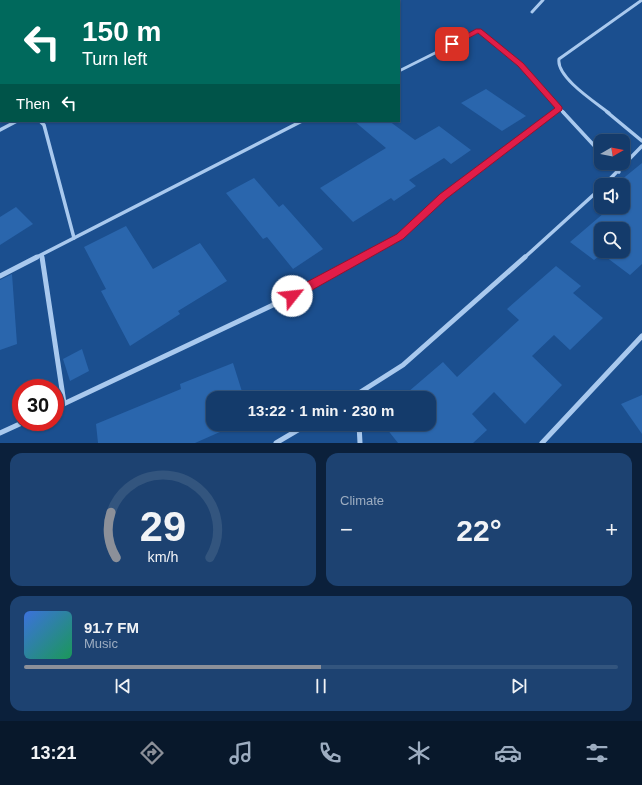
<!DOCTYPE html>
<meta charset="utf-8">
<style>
:root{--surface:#143b6b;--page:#1d4271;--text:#f1f3f6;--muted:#9dadc1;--line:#33557e;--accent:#8c9099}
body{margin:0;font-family:Arial,sans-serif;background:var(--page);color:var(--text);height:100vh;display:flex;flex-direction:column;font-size:15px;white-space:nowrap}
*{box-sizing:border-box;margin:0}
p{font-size:13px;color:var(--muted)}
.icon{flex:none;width:22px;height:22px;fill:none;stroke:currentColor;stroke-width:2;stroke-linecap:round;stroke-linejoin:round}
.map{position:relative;height:443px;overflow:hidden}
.drawer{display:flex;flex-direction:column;gap:10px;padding:10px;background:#0b203b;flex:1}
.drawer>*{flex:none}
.guide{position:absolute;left:0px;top:0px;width:400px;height:122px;box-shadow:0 1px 3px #0004,0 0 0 1px var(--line);background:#00695c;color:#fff;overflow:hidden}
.needle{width:26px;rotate:81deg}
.fabs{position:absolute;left:594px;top:134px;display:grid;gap:8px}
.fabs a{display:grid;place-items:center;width:36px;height:36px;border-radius:8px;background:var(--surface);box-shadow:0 1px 3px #0004,0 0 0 1px var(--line);font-size:20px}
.speed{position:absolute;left:12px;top:379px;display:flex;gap:8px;font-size:20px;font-weight:700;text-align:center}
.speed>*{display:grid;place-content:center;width:52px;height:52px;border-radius:50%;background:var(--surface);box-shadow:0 1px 3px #0004,0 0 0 1px var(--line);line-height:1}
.speed .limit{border:6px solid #d22;background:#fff;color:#111}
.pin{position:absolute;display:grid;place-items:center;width:34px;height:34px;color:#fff;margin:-17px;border-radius:8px;box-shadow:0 2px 6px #0006}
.me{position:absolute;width:44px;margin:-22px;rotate:61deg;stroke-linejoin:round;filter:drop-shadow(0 0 3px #0008)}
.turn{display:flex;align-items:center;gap:14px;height:84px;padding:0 16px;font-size:18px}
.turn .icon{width:52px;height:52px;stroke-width:2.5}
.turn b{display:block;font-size:28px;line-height:34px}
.then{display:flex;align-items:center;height:38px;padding:0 16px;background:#0003;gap:8px;font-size:15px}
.big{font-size:30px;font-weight:700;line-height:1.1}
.drawer .widget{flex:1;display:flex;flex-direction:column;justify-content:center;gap:6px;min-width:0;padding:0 14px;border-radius:12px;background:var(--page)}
.drawer .dial{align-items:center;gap:0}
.dial svg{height:104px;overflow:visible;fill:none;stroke:var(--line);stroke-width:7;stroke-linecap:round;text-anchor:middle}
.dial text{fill:var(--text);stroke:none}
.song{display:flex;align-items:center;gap:12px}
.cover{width:48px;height:48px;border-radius:6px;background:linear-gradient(135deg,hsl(220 70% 55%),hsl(150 70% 35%))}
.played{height:4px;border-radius:2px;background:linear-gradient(90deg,var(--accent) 50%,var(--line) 50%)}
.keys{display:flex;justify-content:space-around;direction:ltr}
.heat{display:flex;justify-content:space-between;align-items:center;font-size:22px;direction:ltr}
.drawer .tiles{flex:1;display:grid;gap:10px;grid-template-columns:1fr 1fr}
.widget:last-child{grid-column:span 2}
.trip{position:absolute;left:206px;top:391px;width:230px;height:40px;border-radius:12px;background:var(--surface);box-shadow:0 1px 3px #0004,0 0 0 1px var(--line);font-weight:700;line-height:40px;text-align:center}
.menu{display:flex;height:64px;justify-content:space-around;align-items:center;background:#08182b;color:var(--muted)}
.menu .icon{width:28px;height:28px}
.menu .selected{color:var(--accent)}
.menu b{font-size:18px;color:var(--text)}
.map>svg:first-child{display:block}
</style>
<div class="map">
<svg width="642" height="443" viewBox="0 0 642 443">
<rect width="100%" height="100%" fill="#1b4f8f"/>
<g fill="#2a66ad" fill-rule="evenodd">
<path d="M486,89L526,116L502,131L461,103Z"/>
<path d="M354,121H389L415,140L439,126L471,150L451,164L444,158L409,180L416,186L394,201L391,198L353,222L320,188L386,148Z"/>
<path d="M642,163V264L630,275L602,254L594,260L570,242L611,207H623V185H615ZM601,229H623V251H601Z"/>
<path d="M254,178L279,207L283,204L323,249L293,269L267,237L263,239L226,193Z"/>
<path d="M16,207L33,224L0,245V217Z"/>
<path d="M126,226L153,269L200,243L227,281L178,311L180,314L130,346L101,291L106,289L84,247Z"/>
<path d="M556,266L581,286L573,293L603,318L570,350L554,335L532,356L562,385L525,424L494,392L472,414L487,430L473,443H398L383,424H429V398H401L443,362L457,377L519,320L507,309Z"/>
<path d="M12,274L17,344L0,350V280Z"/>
<path d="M82,349L89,371L70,381L63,359Z"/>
<path d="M233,363L244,398H213V424H238L195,443H98L96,424L181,389L180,384Z"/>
<path d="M642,395V434L621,404Z"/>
</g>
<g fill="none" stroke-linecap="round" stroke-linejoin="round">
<g stroke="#a9c9ee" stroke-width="3">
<path d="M8,1L16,0"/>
<path d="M532,12L543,0"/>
<path d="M399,71L479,31L520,65L564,113"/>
<path d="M552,113L559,108"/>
<path d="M609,113C595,102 556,77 559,59L642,0"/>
</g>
<g stroke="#a9c9ee" stroke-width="3.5">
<path d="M563,112L601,153"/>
<path d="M607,112L642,141"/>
<path d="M40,121L44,125L74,238"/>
<path d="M0,130L17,121"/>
<path d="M611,163L619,172"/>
<path d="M604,185L642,146"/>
<path d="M42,255V258"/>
<path d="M35,258L302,121"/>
<path d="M361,258L400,236L443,196L554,112"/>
<path d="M524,258L601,188"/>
</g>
<g stroke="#a9c9ee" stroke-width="5">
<path d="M42,257L64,403"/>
<path d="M0,276L37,257"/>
<path d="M351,398L403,365L525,257"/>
<path d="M55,408L292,296L363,257"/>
<path d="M359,424L360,443"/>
<path d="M0,433L24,422"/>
<path d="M276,443L308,424"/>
<path d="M542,443L642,336"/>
</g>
</g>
<path fill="#e11d48" stroke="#92132f" d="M476,29H481L523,63L562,107V110L446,199L403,239L296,299H288L287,296L288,292L397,234L440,194L555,108L518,66L478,33L454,46L449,44Z"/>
</svg>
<div class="fabs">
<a><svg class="needle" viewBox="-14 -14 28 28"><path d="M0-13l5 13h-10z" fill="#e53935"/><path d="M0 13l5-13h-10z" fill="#9dadc1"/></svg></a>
<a><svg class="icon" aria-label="sound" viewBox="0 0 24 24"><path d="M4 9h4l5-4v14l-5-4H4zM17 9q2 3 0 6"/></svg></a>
<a><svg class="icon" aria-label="search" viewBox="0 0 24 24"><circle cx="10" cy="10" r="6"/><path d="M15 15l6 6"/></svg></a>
</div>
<div class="speed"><div class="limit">30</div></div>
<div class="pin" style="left:452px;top:44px;background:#d93025"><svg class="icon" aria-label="arrive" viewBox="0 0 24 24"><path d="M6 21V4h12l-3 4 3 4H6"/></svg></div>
<svg class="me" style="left:292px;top:296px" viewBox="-20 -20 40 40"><circle r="19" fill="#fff"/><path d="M0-13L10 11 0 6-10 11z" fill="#e11d48"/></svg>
<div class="trip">13:22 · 1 min · 230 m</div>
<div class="guide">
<div class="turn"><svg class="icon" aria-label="left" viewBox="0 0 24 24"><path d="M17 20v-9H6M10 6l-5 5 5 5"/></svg><div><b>150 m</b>Turn left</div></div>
<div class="then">Then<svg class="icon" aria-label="left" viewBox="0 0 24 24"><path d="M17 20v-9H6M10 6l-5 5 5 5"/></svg></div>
</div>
</div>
<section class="drawer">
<div class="tiles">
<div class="widget dial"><svg viewBox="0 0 100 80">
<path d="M14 69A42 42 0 1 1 86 69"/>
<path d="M14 69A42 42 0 0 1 10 34" stroke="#8c9099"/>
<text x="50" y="56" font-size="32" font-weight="700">29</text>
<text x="50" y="72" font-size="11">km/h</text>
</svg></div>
<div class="widget"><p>Climate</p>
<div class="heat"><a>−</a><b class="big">22°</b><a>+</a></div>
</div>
<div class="widget">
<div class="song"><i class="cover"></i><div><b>91.7 FM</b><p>Music</p></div></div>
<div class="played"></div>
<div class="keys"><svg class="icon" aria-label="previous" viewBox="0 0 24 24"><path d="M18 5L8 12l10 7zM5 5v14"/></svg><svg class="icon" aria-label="pause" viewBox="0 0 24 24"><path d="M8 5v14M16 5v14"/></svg><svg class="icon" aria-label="next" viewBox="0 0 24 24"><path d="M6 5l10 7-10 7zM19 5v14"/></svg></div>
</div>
</div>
</section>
<nav class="menu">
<b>13:21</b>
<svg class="icon selected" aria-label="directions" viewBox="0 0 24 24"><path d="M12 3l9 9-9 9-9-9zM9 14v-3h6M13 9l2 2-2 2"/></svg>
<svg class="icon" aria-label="music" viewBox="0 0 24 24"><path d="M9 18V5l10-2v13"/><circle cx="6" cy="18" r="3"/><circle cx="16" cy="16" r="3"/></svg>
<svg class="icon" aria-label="phone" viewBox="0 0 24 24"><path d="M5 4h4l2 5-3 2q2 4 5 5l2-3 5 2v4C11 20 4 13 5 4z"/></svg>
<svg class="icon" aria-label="climate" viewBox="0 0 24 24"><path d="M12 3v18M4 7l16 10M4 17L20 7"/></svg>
<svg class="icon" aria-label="car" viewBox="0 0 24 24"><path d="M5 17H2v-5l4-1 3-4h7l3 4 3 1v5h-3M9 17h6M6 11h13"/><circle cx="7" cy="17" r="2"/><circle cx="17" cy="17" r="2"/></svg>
<svg class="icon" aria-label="filters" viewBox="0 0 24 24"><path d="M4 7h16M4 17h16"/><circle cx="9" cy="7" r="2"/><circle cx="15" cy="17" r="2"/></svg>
</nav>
